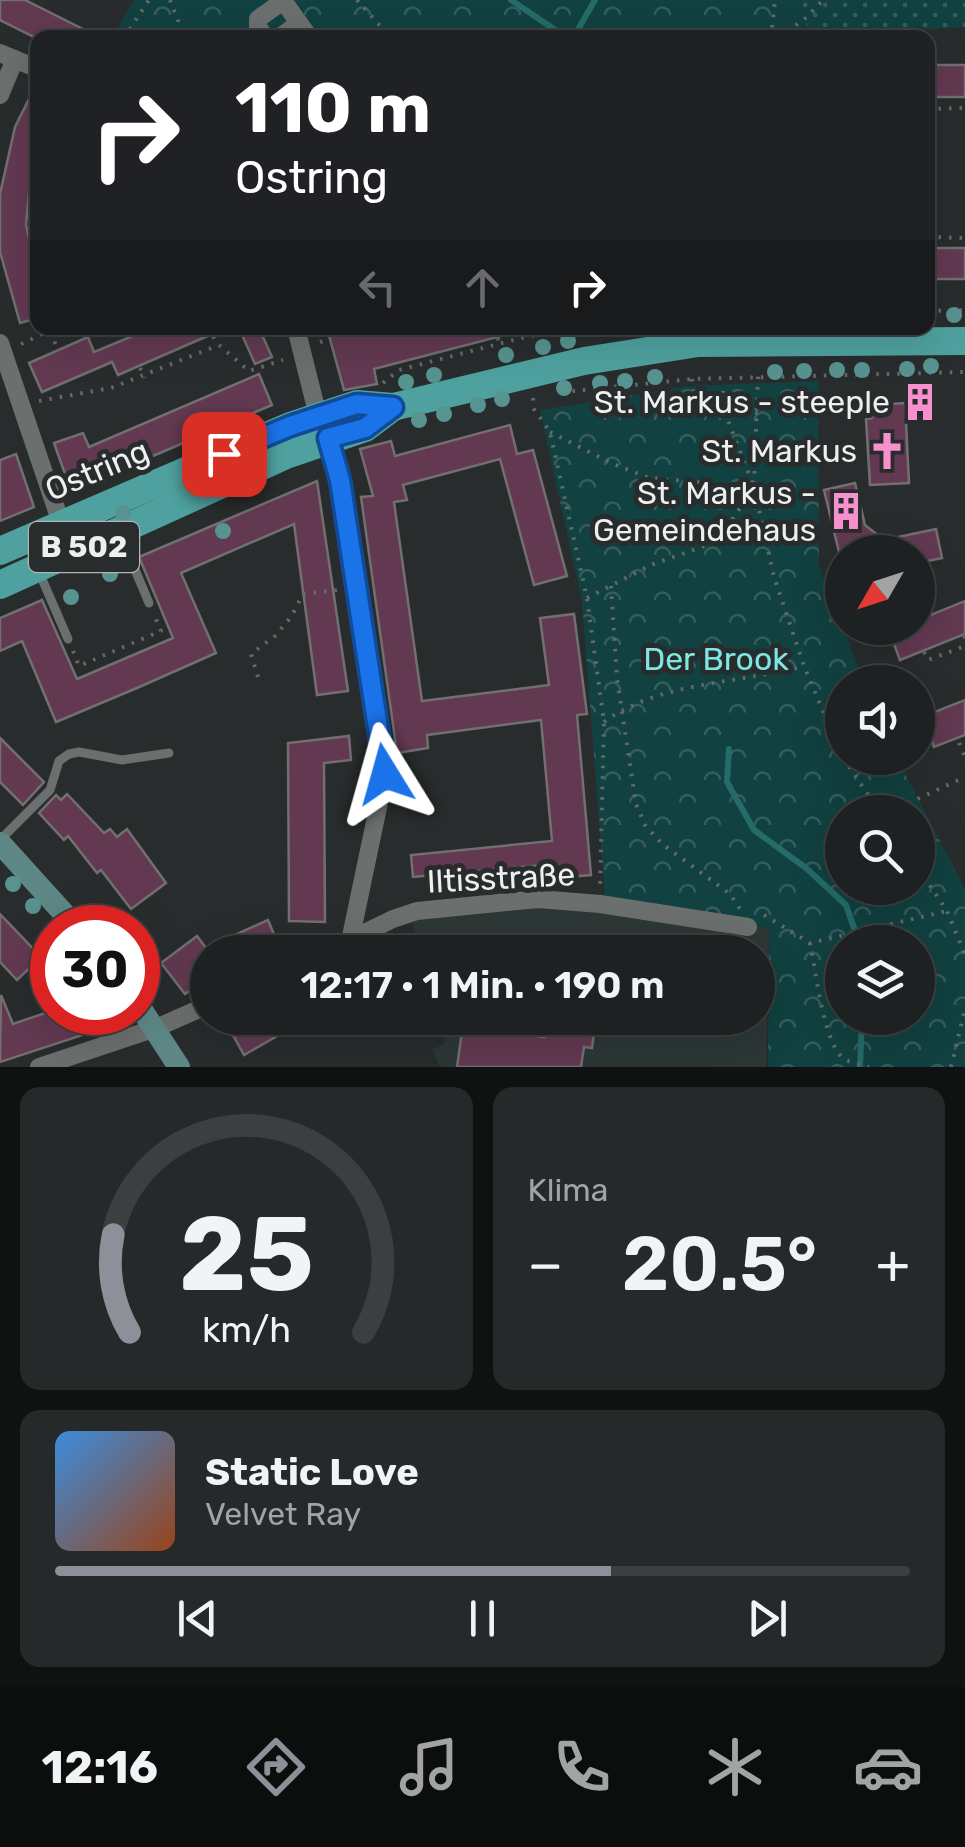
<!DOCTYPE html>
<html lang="de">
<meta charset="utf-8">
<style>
:root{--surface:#1e2121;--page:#26292a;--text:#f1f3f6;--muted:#a1a3a5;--line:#3c3e3f;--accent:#8c9099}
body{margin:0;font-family:Rubik,sans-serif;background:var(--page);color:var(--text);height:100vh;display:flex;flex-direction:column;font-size:38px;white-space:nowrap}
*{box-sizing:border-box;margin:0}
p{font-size:32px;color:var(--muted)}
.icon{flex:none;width:55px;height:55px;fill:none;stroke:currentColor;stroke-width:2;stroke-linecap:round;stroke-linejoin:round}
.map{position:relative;height:1067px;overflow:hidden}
.sheet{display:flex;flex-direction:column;gap:20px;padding:20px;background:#101212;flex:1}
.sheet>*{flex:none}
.guide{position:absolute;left:30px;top:30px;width:905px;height:305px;border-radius:20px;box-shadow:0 10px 40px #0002,0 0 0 2px var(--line);background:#202124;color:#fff;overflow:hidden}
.needle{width:65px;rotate:231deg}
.fabs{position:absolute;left:825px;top:535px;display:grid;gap:20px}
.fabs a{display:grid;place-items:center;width:110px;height:110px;border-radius:50%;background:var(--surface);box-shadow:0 10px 40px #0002,0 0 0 2px var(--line);font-size:50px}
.speed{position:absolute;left:30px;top:905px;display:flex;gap:20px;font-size:50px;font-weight:700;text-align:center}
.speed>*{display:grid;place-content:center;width:130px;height:130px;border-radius:50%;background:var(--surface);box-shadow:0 10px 40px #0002,0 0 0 2px var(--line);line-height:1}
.speed .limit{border:15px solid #d22;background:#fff;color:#111}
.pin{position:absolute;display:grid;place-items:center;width:85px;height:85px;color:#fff;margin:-42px;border-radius:20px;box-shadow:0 5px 15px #0006}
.me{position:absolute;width:110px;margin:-55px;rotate:352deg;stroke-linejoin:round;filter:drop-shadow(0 0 8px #0008)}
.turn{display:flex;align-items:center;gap:35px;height:210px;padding:0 40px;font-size:45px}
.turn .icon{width:130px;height:130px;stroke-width:2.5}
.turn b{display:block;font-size:70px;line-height:85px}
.lanes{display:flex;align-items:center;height:95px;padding:0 40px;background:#0003;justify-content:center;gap:50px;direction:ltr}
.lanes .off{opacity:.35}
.big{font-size:75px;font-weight:600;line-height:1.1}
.sheet .card{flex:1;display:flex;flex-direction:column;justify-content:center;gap:15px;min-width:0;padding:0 35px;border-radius:20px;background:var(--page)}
.sheet .dial{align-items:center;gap:0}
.dial svg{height:260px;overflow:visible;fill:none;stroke:var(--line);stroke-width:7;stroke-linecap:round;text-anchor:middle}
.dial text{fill:var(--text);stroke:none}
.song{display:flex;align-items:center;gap:30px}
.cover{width:120px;height:120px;border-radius:15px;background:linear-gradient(135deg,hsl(210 70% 55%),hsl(20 70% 35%))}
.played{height:10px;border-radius:5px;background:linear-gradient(90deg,var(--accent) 65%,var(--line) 65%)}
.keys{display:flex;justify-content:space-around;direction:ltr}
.heat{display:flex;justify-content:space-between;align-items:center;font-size:55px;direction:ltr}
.sheet .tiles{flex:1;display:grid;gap:20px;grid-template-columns:1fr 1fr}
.card:last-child{grid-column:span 2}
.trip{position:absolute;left:190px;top:935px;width:585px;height:100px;border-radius:50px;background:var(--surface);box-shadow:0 10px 40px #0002,0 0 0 2px var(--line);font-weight:600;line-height:100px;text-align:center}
.dock{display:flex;height:160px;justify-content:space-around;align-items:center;background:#0c0d0d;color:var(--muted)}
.dock .icon{width:70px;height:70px}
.dock .active{color:var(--accent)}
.dock b{font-size:45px;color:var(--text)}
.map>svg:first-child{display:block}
</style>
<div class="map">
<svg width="965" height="1067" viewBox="0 0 965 1067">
<defs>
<pattern id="park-crowns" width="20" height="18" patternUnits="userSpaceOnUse" patternTransform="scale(2.5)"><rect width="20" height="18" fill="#114140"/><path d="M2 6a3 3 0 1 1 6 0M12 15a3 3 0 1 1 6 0" fill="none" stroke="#345d5c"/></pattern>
<pattern id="garden-dots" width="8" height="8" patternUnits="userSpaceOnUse" patternTransform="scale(2.5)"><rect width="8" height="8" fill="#114140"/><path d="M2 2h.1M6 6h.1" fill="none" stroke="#345d5c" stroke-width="1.8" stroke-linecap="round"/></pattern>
</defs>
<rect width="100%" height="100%" fill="#282c2c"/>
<path fill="#2c3736" d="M605,898L769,928L766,1067H440L432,1049L445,1044L438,1018H758V952H420L412,920Z"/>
<g fill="url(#park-crowns)" fill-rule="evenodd">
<path d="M134,0H801L809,37L112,38Z"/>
<path d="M818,381L819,566L864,682H842V758H897L965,889V1067H768L769,928L605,898L582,601L540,410L689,386ZM842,812H918V888H842ZM842,942H918V1018H842Z"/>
</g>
<path fill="url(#garden-dots)" d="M801,0H965V27L809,37Z"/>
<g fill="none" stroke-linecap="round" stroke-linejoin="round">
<g stroke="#256b69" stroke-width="6">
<path d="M511,0L567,38"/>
<path d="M573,38L595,0"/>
<path d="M729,749L727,782L754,830L806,868L846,905L859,942"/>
<path d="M860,1067L862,1018"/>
</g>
</g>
<g fill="#623951" stroke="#726f71" stroke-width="2.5">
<path d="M0,0H25L101,38H36L0,20Z"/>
<rect x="928" y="65" width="37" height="32"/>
<path d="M38,81V156L30,181L26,225L38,278V318L20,323L0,252V194L15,127Z"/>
<rect x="928" y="248" width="37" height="31"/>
<path d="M152,328H226L118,375L112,362L42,392L29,363L88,337L94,352Z"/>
<path d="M239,328H259L272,357L255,364Z"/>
<path d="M327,328H512L513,333L374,369L377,384L344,390Z"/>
<path d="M259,374L272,405L71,491L54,443L83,433L89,447Z"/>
<path d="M905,403L909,483L870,485L866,419L872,418L871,405Z"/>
<path d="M510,425L517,454L533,450L567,576L534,585L500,459L403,485L407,500L394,502L422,701L549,685L540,618L574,614L587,714L577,715L591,875L556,878L554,864L413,877L411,855L552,841L541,720L427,735L428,748L397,753L361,497L373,496L360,449L391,441L395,456Z"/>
<path d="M16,454L34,507L0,521V460Z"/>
<path d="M317,481L348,691L317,695L294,524L181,573L216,653L137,688L56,722L22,641L0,651V618L42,600L77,679L173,638L139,557Z"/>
<path d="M855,483L865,525L884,540L936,529L942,558L918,563V552H839L824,490Z"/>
<path d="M965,601V634L900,660L889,631L899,628H918V620Z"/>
<path d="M965,700V735L934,747L922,717Z"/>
<path d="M349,736L351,760L324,763L325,922L289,921L288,743Z"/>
<path d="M0,738L44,782L23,805L0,782Z"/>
<path d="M67,794L104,833L110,829L117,837L127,829L166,883L131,909L101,870L97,873L68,836L64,840L39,813L56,795L61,800Z"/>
<path d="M0,914L41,957L17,980L0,962Z"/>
<path d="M268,920L276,939L246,952H208V977L185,994L161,963L197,936L206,948Z"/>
<path d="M1,995L13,1024L48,1012H92L98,1030L0,1062Z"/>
<path d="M247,1018H266L277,1036L244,1055L229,1028Z"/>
<path d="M547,1018H596L592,1048L584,1047L581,1067H457L463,1024L544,1037Z"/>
</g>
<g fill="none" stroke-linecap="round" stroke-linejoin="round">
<g stroke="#666969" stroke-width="4" stroke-dasharray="2.5 8" stroke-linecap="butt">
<path d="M170,0L178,21L175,38"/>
<path d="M357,0L391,38"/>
<path d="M124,38L149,0"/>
<path d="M771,38L775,0"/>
<path d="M779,38L807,17L823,0"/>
<path d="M928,109L965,108"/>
<path d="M928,237L965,238"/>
<path d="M928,311L965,310"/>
<path d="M207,328L219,345L249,371L283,360"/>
<path d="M389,328L390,333"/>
<path d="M495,328L499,343"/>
<path d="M363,331L375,328"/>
<path d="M50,332L56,345"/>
<path d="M320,342L330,339"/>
<path d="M21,344L55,328"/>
<path d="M140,368L145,378"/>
<path d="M692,379L696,414L758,413"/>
<path d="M383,383L399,370L525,337L579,328"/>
<path d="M723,391L725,413L754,487L774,577L804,666L842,756"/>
<path d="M562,392L692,379L965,372"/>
<path d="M533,398L534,409L550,432L587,598L604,722L600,888"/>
<path d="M39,401L111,388L219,345"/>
<path d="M550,432L611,463L649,478L754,487"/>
<path d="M611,586L617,679L636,804L645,825L662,844L730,894L740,909"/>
<path d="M587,598L651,565L710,544L726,529L754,487L758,376"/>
<path d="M964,636L965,638"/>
<path d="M73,651L79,666L161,631L155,617"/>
<path d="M924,652L928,660L965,646"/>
<path d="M258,677L251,654L275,636L291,617L303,594L338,590"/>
<path d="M604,722C660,681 738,684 804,666"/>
<path d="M959,743L965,757"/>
<path d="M843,758L880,812"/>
<path d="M889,812L965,777"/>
<path d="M918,868L947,911L965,955"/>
<path d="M764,915L810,943L947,911"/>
<path d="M810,943C816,972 822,1030 839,1054C846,1063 859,1064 869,1067"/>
<path d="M733,1018L739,1021V1018"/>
<path d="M951,1067L965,1009"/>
</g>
<g stroke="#6b6f6e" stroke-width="9">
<path d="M120,534L149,603"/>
<path d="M39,572L68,639"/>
<path d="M0,840L50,790L59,761L69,754L79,752L122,760L169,753"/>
</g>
<g stroke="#6b6f6e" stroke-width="18">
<path d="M266,38L258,27V19L279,4L287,6L299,23"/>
<path d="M279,38L299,23L310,38"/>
<path d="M0,53L38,69"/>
<path d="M0,95L15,59"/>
<path d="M296,328L318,416"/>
<path d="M0,343L61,523"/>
<path d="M328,438L340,480L385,774L350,941"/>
<path d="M325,952L393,919L417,911L538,899L600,904L748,927"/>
<path d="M39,1067L156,1028L208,1005"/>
</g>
<g stroke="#5d8886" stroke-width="22">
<path d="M0,843L77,928"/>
<path d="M138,1004L179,1067"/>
</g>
<g stroke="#4ea19f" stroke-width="28">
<path d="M0,551L290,426L357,404L393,407L584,361L698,343L965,341"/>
<path d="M0,585L286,455L365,428L393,407"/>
</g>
</g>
<g fill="#579391">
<circle cx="954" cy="315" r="8"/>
<circle cx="568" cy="341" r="8"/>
<circle cx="543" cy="347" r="8"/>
<circle cx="506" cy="355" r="8"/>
<circle cx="931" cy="366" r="8"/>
<circle cx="907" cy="369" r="8"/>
<circle cx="837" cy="370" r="8"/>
<circle cx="862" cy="370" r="8"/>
<circle cx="804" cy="371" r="8"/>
<circle cx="775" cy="372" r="8"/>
<circle cx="434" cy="375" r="8"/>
<circle cx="655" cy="377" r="8"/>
<circle cx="625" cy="381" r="8"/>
<circle cx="406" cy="382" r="8"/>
<circle cx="600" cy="383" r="8"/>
<circle cx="564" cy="388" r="8"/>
<circle cx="502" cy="399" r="8"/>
<circle cx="478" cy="405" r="8"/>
<circle cx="444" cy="414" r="8"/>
<circle cx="419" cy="420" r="8"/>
<circle cx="123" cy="513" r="8"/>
<circle cx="223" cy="531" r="8"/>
<circle cx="110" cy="574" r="8"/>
<circle cx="71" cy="597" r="8"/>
<circle cx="13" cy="884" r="8"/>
<circle cx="33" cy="906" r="8"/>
</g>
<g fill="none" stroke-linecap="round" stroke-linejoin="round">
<g stroke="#114b97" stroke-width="25">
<path id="route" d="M224,454L290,426L357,404L393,407L365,428L328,438L340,480L385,774"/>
</g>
<use href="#route" stroke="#1a73e8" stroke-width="18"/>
</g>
<defs>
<g id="building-bare" transform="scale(3)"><path d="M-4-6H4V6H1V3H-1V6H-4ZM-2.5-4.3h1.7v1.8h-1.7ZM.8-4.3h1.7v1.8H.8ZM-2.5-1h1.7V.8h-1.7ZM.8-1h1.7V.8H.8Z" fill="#f790ce" stroke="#282c2c" stroke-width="2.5" paint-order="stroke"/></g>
<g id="church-bare" transform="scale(3)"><path d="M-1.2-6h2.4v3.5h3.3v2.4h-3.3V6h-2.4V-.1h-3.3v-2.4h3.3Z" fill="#f790ce" stroke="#282c2c" stroke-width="2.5" paint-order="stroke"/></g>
</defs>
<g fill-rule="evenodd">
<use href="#building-bare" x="920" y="402"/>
<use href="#church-bare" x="887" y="451"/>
<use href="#building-bare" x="846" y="511"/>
</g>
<g text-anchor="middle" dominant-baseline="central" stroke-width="10" stroke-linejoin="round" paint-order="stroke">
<rect fill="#282c2c" stroke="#b3b5b5" stroke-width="2.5" x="29" y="522" width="110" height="50" rx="8"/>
<g font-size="30" font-weight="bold" fill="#eef0f0">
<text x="84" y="547">B 502</text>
</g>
<g font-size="32" fill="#eef0f0" stroke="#282c2c" text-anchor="end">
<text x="890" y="402">St. Markus - steeple</text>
<text x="857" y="451">St. Markus</text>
<text x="816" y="493">St. Markus -<tspan x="816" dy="37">Gemeindehaus</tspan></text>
</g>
<g font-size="32" fill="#eef0f0" stroke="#282c2c">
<text transform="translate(97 470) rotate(-23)">Ostring</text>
<text transform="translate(501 878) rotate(-3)">Iltisstraße</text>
</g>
<g font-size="32" fill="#7de7e4" stroke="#282c2c">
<text x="716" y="659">Der Brook</text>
</g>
</g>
</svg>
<div class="fabs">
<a><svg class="needle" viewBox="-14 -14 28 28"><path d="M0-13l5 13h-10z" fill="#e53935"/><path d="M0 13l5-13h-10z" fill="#a1a3a5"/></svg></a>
<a><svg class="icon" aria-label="sound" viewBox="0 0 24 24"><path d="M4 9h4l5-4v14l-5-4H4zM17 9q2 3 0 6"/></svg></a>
<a><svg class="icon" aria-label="search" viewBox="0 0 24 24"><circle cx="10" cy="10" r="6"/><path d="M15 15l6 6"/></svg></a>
<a><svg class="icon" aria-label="layers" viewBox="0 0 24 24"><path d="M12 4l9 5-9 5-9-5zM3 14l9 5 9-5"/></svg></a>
</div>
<div class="speed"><div class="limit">30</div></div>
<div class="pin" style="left:224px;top:454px;background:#d93025"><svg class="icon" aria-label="arrive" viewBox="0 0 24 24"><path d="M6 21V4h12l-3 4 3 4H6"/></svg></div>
<svg class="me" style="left:385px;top:774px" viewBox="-20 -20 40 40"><path d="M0-17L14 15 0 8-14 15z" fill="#1a73e8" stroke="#fff" stroke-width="4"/></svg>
<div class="trip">12:17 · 1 Min. · 190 m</div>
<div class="guide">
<div class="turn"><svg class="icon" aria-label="right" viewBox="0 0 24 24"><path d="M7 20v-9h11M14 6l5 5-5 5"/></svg><div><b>110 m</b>Ostring</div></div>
<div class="lanes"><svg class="icon off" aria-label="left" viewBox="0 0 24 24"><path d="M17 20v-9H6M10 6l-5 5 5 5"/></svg><svg class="icon off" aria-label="ahead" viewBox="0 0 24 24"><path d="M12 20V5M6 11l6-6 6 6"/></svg><svg class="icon" aria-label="right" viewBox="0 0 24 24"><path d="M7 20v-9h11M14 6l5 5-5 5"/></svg></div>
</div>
</div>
<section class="sheet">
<div class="tiles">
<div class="card dial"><svg viewBox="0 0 100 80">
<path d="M14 69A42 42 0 1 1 86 69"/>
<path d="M14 69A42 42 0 0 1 9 39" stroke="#8c9099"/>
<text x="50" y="56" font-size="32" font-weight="700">25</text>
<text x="50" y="72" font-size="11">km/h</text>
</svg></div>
<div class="card"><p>Klima</p>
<div class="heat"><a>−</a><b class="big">20.5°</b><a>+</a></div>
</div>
<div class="card">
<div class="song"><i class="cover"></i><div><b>Static Love</b><p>Velvet Ray</p></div></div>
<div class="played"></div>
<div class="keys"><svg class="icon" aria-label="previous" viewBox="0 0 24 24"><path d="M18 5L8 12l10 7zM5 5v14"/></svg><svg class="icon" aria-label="pause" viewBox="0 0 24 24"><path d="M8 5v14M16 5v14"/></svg><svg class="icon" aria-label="next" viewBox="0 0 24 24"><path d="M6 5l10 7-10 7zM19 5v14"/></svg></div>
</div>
</div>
</section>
<nav class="dock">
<b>12:16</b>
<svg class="icon active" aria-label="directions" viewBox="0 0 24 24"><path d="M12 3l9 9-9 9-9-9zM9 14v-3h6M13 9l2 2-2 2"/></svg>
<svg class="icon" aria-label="music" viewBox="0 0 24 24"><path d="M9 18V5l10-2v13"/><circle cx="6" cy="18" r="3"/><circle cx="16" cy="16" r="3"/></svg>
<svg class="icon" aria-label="phone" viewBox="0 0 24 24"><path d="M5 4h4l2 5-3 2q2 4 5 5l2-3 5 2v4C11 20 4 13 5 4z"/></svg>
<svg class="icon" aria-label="climate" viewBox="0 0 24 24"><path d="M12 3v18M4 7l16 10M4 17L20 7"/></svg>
<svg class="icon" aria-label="car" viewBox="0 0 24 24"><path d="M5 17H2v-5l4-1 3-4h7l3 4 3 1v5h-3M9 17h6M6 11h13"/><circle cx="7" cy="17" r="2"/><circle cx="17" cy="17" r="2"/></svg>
</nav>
